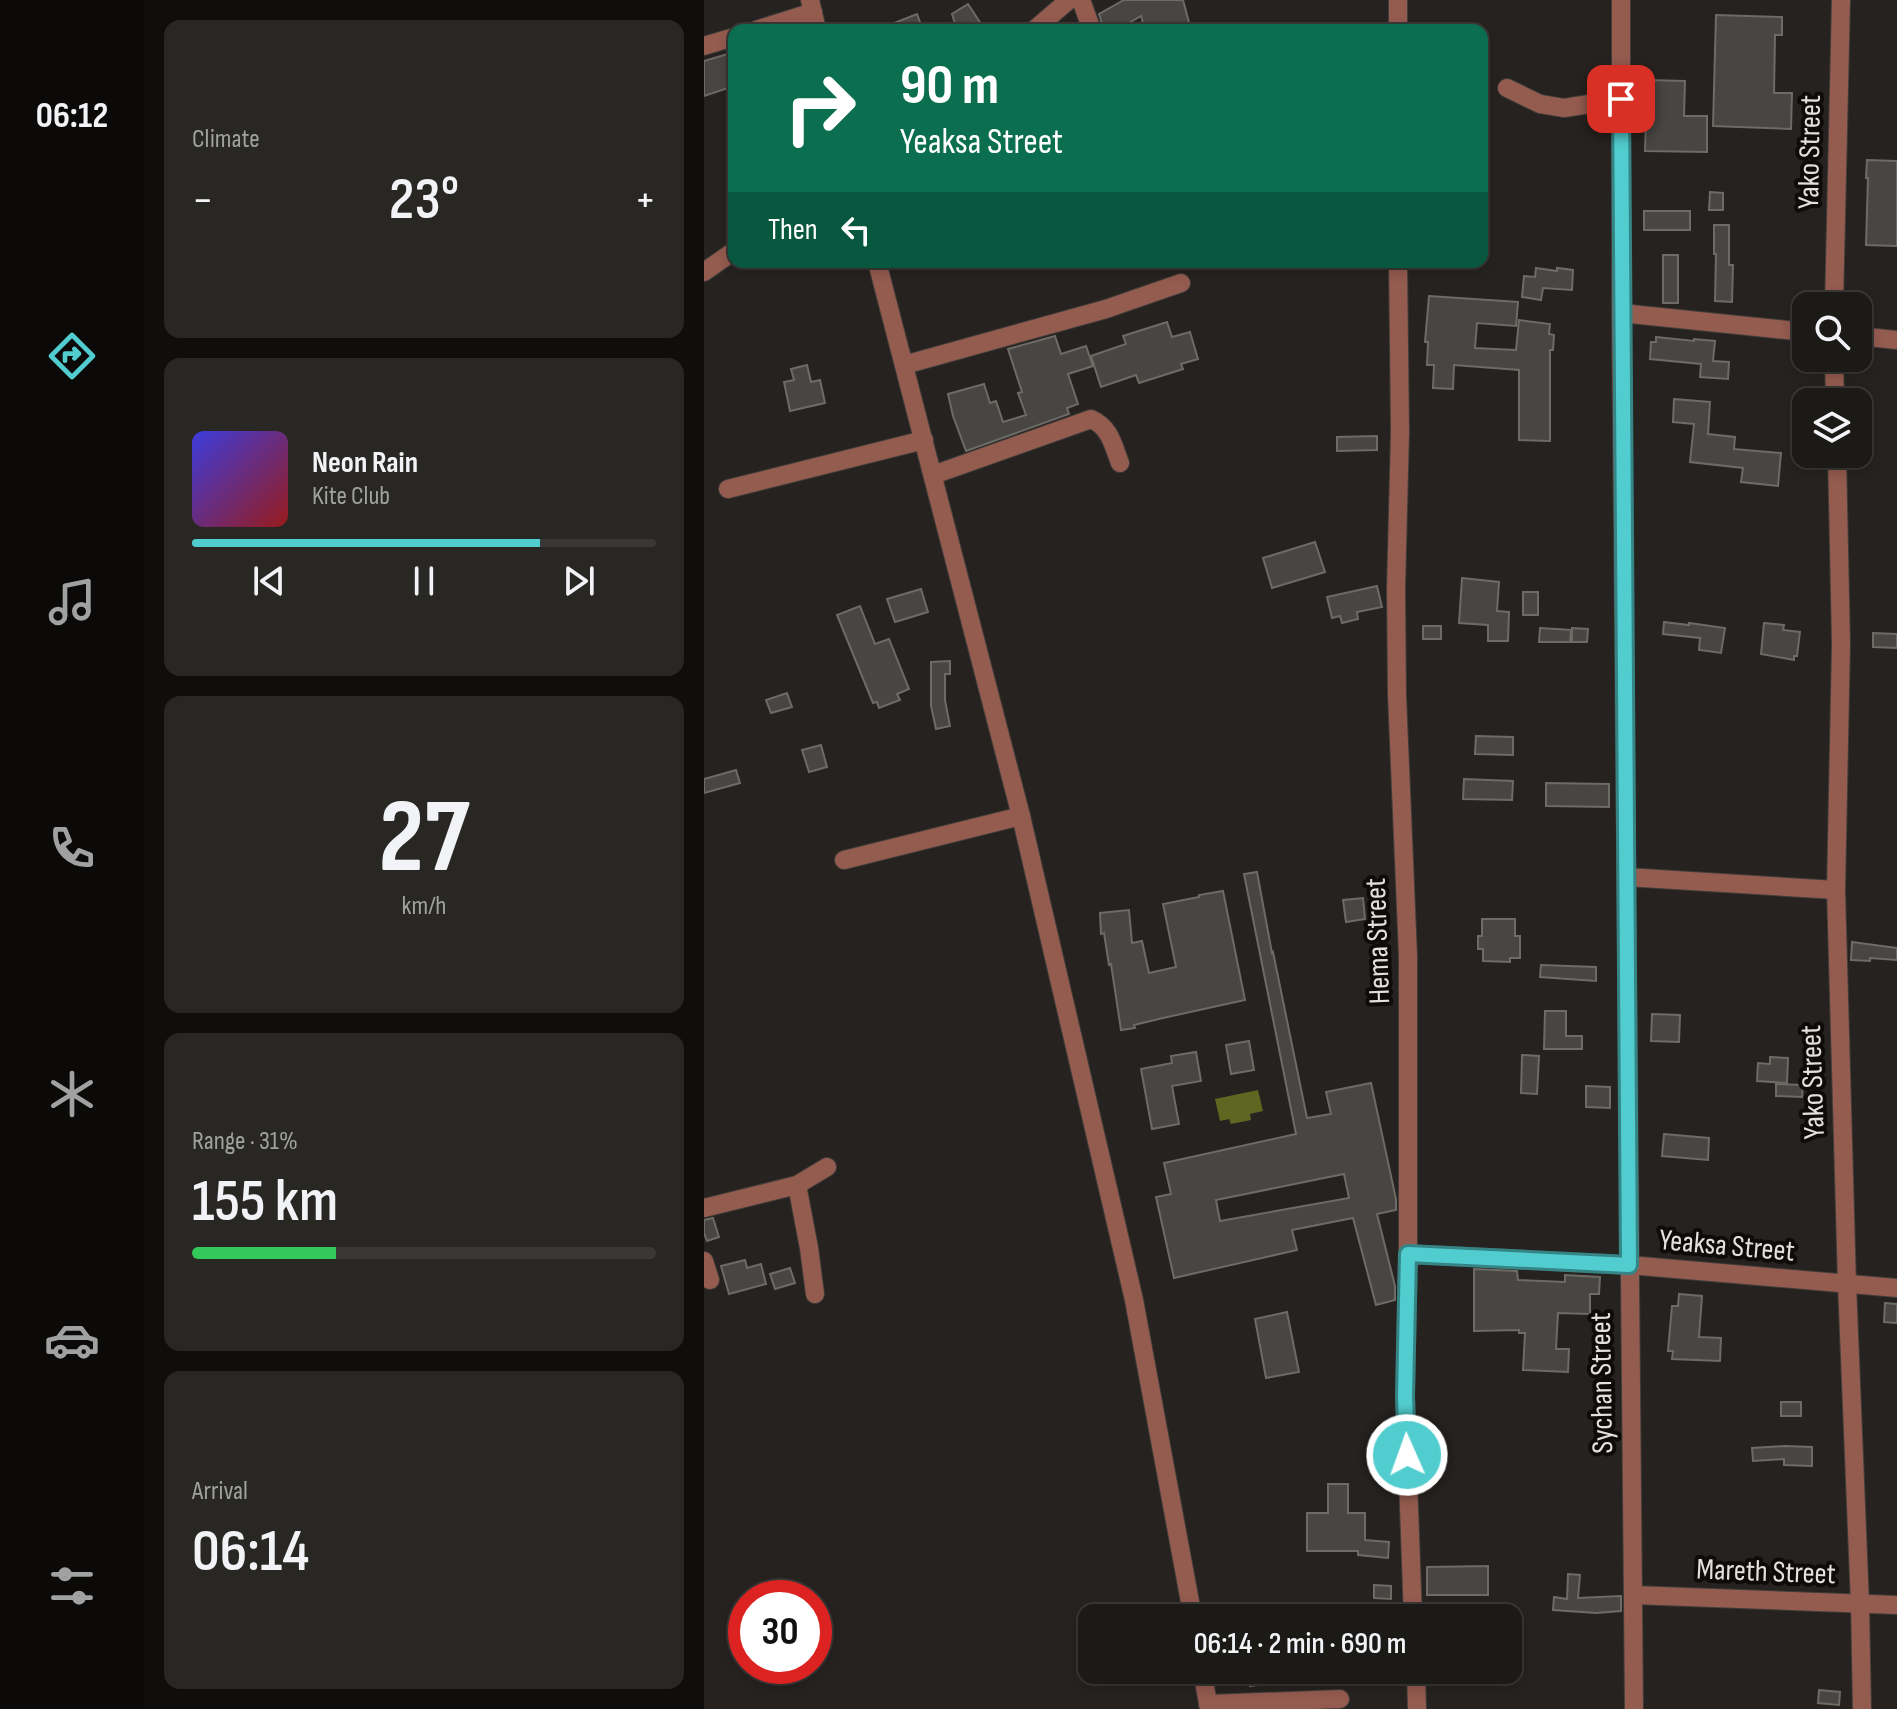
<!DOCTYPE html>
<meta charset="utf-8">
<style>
:root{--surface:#1c1a17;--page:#292724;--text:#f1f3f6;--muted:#a0a1a1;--line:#3a3836;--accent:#52cdcf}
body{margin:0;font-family:"Sofia Sans Condensed",sans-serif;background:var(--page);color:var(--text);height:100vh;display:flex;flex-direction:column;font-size:30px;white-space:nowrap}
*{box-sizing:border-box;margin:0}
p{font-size:26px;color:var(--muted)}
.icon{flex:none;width:44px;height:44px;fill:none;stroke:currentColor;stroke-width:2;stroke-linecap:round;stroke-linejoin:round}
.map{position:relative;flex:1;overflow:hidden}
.side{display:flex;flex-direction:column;gap:20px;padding:20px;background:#0f0e0d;width:560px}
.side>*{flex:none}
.hud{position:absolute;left:24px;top:24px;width:760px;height:244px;border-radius:16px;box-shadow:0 4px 12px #0003,0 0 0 2px var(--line);background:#0b6e4f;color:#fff;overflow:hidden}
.tools{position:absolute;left:1088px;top:292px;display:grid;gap:16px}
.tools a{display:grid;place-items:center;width:80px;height:80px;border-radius:16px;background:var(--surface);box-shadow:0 4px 12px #0003,0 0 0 2px var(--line);font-size:40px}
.speed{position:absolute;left:24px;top:1580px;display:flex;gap:16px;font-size:40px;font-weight:700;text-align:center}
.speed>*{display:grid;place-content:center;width:104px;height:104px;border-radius:50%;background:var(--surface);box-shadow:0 4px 12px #0003,0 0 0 2px var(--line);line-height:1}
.speed .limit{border:12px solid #d22;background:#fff;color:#111}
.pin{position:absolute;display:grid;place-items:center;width:68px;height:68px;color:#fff;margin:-34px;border-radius:16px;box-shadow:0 4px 12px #0006}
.me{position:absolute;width:88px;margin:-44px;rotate:358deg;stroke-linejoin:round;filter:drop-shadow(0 0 6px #0008)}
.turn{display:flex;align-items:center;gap:28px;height:168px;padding:0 40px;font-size:36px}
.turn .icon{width:104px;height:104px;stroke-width:2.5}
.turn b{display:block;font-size:56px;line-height:68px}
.then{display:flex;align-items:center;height:76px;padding:0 40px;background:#0003;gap:16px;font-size:30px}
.big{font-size:60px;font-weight:600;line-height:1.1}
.side .tile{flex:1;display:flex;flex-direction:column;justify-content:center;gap:12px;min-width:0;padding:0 28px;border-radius:16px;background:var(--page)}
.side .dial{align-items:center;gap:0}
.dial b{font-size:104px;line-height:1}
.song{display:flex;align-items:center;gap:24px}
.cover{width:96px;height:96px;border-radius:12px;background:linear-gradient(135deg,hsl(240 70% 55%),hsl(0 70% 35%))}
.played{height:8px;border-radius:4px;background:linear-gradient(90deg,var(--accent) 75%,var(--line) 75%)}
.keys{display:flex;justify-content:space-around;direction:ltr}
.heat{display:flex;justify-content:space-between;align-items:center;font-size:44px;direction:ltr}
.charge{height:12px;border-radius:6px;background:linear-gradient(90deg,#34c759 31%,var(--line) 0)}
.trip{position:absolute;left:374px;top:1604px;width:444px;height:80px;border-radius:16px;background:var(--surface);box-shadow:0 4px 12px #0003,0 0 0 2px var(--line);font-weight:600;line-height:80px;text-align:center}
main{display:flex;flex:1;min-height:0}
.tabs{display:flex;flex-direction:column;width:144px;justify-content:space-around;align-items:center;background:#0b0a09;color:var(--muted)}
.tabs .icon{width:56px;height:56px}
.tabs .on{color:var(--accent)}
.tabs b{font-size:36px;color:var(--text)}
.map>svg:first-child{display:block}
</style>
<main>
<nav class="tabs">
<b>06:12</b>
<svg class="icon on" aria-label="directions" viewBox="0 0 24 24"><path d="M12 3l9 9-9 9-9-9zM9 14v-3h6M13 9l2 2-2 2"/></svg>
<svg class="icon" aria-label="music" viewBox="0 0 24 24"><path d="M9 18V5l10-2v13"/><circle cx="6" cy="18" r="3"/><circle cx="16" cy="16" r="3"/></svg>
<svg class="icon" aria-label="phone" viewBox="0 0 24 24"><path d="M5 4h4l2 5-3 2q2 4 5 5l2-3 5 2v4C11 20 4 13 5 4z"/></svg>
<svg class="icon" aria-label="climate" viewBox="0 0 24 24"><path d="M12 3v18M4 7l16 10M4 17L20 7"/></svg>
<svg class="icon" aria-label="car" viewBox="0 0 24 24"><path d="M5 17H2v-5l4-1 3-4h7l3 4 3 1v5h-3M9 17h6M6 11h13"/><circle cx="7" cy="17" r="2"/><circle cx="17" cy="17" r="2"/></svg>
<svg class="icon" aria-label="filters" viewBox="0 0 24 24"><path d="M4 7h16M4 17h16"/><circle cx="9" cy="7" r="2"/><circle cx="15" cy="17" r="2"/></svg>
</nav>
<section class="side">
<div class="tile"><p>Climate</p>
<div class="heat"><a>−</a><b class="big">23°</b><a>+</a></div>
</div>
<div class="tile">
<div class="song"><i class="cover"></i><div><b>Neon Rain</b><p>Kite Club</p></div></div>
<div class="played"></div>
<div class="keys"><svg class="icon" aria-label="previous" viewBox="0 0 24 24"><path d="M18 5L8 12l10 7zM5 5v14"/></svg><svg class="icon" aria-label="pause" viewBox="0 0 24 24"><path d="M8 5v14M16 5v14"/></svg><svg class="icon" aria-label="next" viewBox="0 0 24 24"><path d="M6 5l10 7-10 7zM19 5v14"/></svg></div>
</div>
<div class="tile dial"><b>27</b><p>km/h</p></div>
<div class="tile"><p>Range · 31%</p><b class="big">155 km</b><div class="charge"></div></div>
<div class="tile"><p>Arrival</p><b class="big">06:14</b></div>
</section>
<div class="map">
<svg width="1193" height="1709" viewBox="0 0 1193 1709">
<rect width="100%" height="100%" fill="#26221f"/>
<path fill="#5f6621" d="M554,1090L559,1111L546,1114L547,1120L527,1124L525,1119L516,1121L511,1099Z"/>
<g fill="#484642" stroke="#6c6b66" stroke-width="2" fill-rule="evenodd">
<path d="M420,0H479L487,30H441L437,16L413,30H400L395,14Z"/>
<path d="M264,4L281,30H253L248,14Z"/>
<path d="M213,14L219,30H175V29Z"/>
<path d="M1012,15L1078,17V35H1071L1070,93H1088L1087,129L1009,126Z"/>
<path d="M30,52V86L0,96V61Z"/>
<path d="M943,80L981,81L980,116H1003V152L941,151Z"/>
<path d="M1163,160L1193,161V246L1162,245L1164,178H1162Z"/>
<path d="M1006,192L1019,193V210H1005Z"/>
<rect x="940" y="211" width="46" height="19"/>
<path d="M1010,225H1025V265H1029L1028,302L1011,301L1012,254H1010Z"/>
<rect x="959" y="255" width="15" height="48"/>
<path d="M832,268L853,271V268L869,270L868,290L839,288L837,300L818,297L820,276L831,277Z"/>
<path d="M725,296L814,302L812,326L773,323L771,348L812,350L815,320L846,324L845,334L850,335L849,350H846V441L815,440V370L750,365L749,389L729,388L730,365H723L724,342H721Z"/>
<path d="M463,322L468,337L486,332L494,359L477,364L479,369L435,383L432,375L397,387L387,356L422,344L419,336Z"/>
<path d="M351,336L357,354L382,346L389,366L364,374L374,404L363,408L365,414L262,451L249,416L244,394L280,384L286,403L292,401L299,422L322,415L314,393L318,392L304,349Z"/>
<path d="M952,337L990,341V339L1011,341L1009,361L1025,362L1024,379L996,377L997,364L946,359L947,342H952Z"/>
<path d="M103,365L107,382L116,380L121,403L86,411L80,382L90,380L87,369Z"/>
<path d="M970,399L1006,402L1004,434L1031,437L1030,449L1077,453L1074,486L1037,482L1039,468L986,462L990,424L969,422Z"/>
<path d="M673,436V450L633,451V437Z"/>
<path d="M611,542L621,572L568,588L559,558Z"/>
<path d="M758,578L795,582L793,611L805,612L804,641H784V625L755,623Z"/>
<path d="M673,586L678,607L653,612L654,619L638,623L636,616L628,618L623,597Z"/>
<path d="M217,589L224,612L191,622L183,599Z"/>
<rect x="819" y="592" width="15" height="23"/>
<path d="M156,606L171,644L185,639L205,689L193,694L196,700L175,708L173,702L169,703L133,615Z"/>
<path d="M960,622L985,625V623L1021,628L1017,653L995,650L996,638L959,634Z"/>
<path d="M1060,623L1080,625L1079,630L1096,632L1093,656H1090V660L1057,654Z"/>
<rect x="719" y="626" width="18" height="13"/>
<path d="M836,628L867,630L866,642H835Z"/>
<path d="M868,628L884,629L883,642H868Z"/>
<path d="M1169,633L1193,634V648L1169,647Z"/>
<path d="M246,661V674H241V700L246,726L232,729L227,706V662Z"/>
<path d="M83,693L88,707L67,713L62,700Z"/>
<path d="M772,736L809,737V755L771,754Z"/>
<path d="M117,745L123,767L105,772L98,750Z"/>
<path d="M32,770L36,783L0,793V779Z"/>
<path d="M760,779L809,781L808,800L759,799Z"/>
<path d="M842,783L905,784V807L842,806Z"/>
<path d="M553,872L568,953L569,952L603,1118L627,1114L622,1092L667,1083L692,1199V1210L673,1214L691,1286V1300L672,1305L649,1218L588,1230L593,1250L470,1278L452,1197L467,1194L460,1163L592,1134L540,874ZM640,1174L645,1198L516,1221L512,1200Z"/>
<path d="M519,891L541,1000L459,1018L430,1025L431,1028L417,1030L407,964L405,965L400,933L397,934L396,913L425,910L428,943L438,941L445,973L472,967L459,904L495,897V895Z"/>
<path d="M659,898L661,919L642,922L639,900Z"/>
<path d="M778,919H811V936H816V958H806V962L779,961V949H774V936H778Z"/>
<path d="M1148,942L1193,948V960L1166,958V961L1147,960Z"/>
<path d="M837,965L892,967V981L836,977Z"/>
<path d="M841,1011H862V1036H878V1049H840Z"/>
<path d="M948,1014L976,1015L975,1042L947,1041Z"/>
<path d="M545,1041L550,1070L527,1074L522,1045Z"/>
<path d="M492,1052L497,1081L468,1086L475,1124L448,1129L437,1069L468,1063L467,1056Z"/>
<path d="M818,1055L835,1056L833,1094L817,1093Z"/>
<path d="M1066,1057L1084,1058L1083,1083L1053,1081L1054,1063L1066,1064Z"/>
<path d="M1072,1084L1099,1085L1098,1097L1072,1096Z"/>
<path d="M882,1086L906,1087V1108L882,1107Z"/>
<path d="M960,1134L1005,1138L1004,1160L958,1156Z"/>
<path d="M9,1218L15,1237L3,1241L0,1233V1220Z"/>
<path d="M41,1260L43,1268L57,1264L62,1284L25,1294L17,1266Z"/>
<path d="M86,1268L91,1283L71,1289L66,1274Z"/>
<path d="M770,1269L813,1271L814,1280L861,1282V1275L896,1277L895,1294H886V1314L854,1313L852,1349H865L864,1372L819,1370L821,1333H815V1330L770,1331Z"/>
<path d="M975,1294L998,1296L995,1337L1017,1338L1016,1361L968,1359L969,1351H964L968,1306H974Z"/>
<path d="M1181,1303L1193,1304V1323L1180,1322Z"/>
<path d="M583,1312L595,1372L562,1378L551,1319Z"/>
<rect x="1077" y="1402" width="20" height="14"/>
<path d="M1081,1446L1108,1447V1466L1080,1465V1459L1049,1461L1048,1448Z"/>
<path d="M624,1484H644V1513H661V1540L685,1542L684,1558L654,1555V1551H603V1513H624Z"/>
<path d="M784,1566V1595H723V1567Z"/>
<path d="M864,1574L876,1575L874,1598L917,1596V1611L892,1613L849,1610L850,1597L863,1599Z"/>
<path d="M670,1585L687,1586V1599L670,1598Z"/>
<path d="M545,1670H565L567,1683L546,1686Z"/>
<path d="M1115,1690L1136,1692L1135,1705L1114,1703Z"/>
</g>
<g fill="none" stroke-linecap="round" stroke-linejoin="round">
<g stroke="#403d3a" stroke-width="20">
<g id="minor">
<path d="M106,0L113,30"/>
<path d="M377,0L388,30"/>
<path d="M917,0V313L930,1709"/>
<path d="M52,30L109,12"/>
<path d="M330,30L365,0"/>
<path d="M694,30V0"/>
<path d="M0,46L30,37"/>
<path d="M803,88L836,104L860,108L917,99"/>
<path d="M173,262L317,816L430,1300L489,1618"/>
<path d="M694,262L696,432L692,589L693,695L704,956V1254L701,1396L709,1618"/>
<path d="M0,272L30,251"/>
<path d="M1130,306L1137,0"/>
<path d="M917,313L1102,332"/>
<path d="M1154,336L1193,340"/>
<path d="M1130,358L1131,402"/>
<path d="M200,365L402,309L477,283"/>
<path d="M1133,454L1137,644L1132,890L1143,1284L1156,1604L1158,1709"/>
<path d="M229,475L387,419C406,427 409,445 416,463"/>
<path d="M24,489L220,440"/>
<path d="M140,860L317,816"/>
<path d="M922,877L1132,890"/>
<path d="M93,1185L105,1248L111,1294"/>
<path d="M0,1208L93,1185L123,1167"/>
<path d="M704,1254L925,1265L1193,1288"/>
<path d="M0,1261L6,1280"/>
<path d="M929,1595L1193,1605"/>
<path d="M498,1670L505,1709"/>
<path d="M712,1670L713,1709"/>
<path d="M504,1704L636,1699"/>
</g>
</g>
<use href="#minor" stroke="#945b4f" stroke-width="18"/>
</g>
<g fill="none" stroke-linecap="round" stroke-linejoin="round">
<g stroke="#358587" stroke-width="20">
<path id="route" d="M703,1455L701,1396L704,1254L925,1265L917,99"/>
</g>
<use href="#route" stroke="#52cdcf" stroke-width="14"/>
</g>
<g text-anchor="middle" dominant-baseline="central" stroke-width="8" stroke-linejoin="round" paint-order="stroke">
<g font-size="30" fill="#e3e1df" stroke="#0d0c0b">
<text transform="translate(1106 152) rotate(-89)">Yako Street</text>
<text transform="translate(674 941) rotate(-92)">Hema Street</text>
<text transform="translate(1109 1082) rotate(-92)">Yako Street</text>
<text transform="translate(1023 1246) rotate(5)">Yeaksa Street</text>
<text transform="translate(898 1383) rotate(-91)">Sychan Street</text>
<text transform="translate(1062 1572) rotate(2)">Mareth Street</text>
</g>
</g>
</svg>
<div class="tools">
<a><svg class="icon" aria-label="search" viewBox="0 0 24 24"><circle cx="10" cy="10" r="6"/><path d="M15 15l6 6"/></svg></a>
<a><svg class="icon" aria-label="layers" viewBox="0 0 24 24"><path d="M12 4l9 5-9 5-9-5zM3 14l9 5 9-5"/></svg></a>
</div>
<div class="speed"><div class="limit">30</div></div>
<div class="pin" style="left:917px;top:99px;background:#d93025"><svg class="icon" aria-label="arrive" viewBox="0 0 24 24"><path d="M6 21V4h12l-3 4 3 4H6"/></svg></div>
<svg class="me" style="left:703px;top:1455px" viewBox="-20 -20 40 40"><circle r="17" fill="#52cdcf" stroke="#fff" stroke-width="3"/><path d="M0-11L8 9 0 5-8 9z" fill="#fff"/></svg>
<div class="trip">06:14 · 2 min · 690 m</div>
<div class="hud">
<div class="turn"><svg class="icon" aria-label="right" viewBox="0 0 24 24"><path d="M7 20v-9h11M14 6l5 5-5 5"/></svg><div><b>90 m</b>Yeaksa Street</div></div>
<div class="then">Then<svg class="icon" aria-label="left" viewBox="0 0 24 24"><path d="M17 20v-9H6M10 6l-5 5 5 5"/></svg></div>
</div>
</div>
</main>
